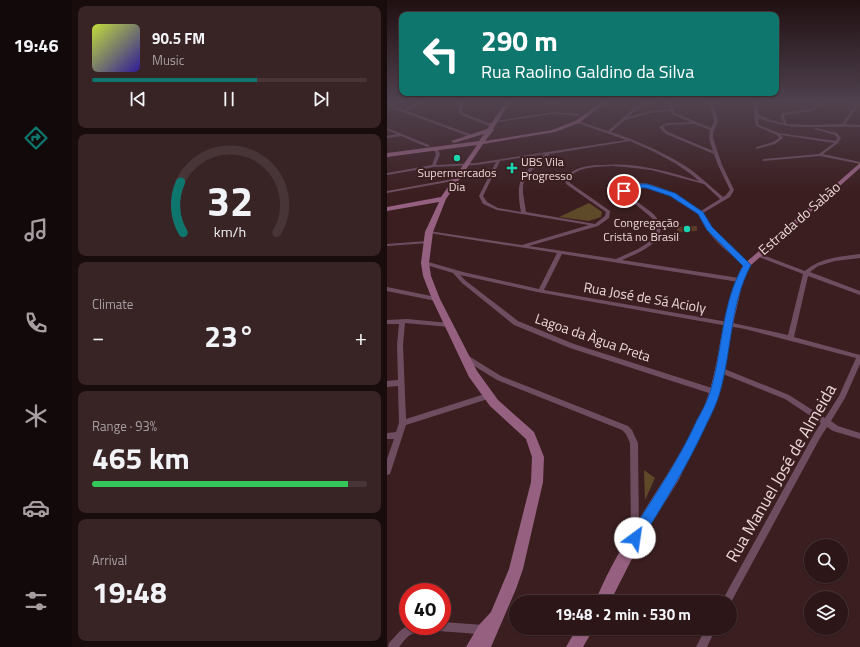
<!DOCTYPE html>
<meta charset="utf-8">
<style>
:root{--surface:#2c1618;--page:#382325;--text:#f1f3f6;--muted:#a69fa2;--line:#483537;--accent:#0f766e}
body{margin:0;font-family:"Titillium Web",sans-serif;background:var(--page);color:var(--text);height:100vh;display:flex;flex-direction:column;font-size:15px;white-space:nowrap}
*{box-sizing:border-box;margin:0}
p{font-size:13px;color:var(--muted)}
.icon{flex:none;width:22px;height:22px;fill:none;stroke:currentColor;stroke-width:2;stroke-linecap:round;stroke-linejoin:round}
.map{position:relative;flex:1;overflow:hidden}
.panel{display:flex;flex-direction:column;gap:6px;padding:6px;background:#180c0d;width:315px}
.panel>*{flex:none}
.banner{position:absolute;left:12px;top:12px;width:380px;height:84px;border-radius:8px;box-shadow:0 1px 3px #0004,0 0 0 1px var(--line);background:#0f766e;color:#fff;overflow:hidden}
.buttons{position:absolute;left:417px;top:539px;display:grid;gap:8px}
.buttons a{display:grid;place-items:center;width:44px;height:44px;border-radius:50%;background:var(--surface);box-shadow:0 1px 3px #0004,0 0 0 1px var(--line);font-size:20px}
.speed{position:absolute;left:12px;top:583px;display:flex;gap:8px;font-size:20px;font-weight:700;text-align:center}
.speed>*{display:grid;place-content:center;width:52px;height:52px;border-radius:50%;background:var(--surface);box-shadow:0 1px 3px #0004,0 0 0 1px var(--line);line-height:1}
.speed .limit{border:6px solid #d22;background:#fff;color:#111}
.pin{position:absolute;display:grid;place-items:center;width:34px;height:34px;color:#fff;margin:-17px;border:2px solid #fff;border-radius:50%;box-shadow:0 1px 4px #0007}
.me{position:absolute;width:44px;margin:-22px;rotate:31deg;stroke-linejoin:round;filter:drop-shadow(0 0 3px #0008)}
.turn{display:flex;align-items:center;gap:14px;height:84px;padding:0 16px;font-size:18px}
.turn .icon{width:52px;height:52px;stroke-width:2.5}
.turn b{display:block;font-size:28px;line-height:34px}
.big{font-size:30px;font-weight:700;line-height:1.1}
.panel .tile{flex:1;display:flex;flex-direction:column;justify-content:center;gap:6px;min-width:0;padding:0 14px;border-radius:8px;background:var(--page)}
.panel .dial{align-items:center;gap:0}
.dial svg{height:104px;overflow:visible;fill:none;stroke:var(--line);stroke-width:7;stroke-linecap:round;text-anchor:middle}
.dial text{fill:var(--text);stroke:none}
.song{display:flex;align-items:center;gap:12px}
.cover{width:48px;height:48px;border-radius:6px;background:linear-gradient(135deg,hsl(70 70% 55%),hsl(250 70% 35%))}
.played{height:4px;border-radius:2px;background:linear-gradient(90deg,var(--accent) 60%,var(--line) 60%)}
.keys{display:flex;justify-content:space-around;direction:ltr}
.heat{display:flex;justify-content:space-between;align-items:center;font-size:22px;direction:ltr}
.charge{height:6px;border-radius:3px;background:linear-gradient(90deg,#34c759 93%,var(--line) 0)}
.trip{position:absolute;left:122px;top:595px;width:228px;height:40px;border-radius:20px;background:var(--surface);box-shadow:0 1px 3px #0004,0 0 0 1px var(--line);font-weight:700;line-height:40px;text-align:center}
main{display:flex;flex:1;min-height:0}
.tabs{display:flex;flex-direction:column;width:72px;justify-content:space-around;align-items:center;background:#12090a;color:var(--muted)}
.tabs .icon{width:28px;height:28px}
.tabs .on{color:var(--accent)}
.tabs b{font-size:18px;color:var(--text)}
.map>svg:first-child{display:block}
</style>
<main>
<nav class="tabs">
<b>19:46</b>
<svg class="icon on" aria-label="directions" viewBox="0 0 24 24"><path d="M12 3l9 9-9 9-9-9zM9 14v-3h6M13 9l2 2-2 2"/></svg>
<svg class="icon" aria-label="music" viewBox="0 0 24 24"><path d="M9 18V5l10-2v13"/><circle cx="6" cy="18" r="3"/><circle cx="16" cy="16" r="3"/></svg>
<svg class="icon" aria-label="phone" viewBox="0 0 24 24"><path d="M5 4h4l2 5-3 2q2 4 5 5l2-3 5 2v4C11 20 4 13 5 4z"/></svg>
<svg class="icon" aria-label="climate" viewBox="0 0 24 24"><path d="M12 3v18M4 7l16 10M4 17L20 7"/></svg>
<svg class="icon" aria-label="car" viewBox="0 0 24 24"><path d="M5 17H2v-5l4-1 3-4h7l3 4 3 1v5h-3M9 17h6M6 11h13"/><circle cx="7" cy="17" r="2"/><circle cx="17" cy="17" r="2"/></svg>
<svg class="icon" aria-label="filters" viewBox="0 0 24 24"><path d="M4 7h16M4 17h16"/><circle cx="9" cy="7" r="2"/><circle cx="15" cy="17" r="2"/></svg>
</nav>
<section class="panel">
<div class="tile">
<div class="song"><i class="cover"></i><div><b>90.5 FM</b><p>Music</p></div></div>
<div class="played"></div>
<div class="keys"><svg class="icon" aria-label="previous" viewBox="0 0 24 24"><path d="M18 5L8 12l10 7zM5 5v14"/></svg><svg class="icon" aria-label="pause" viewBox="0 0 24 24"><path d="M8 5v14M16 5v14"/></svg><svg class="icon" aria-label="next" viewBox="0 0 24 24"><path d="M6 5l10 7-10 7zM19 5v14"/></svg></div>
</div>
<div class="tile dial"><svg viewBox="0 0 100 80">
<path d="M14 69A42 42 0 1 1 86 69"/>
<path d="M14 69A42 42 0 0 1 12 30" stroke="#0f766e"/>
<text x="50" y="56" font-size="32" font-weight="700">32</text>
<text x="50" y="72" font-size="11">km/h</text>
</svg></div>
<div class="tile"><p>Climate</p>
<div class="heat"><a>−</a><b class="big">23°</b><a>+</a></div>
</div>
<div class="tile"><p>Range · 93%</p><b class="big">465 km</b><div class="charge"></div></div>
<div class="tile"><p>Arrival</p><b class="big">19:48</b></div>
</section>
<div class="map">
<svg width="473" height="647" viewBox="0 0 473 647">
<rect width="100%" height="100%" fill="#3b1e20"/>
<g fill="#5e4a28">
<path d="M202,203L215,212L214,217L202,221L172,217Z"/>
<path d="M257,470L268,478L258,500Z"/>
</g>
<path fill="#5e3a28" d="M310,226V231L291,232L289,227Z"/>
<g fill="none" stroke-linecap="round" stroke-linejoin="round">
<g fill="#6f4d60" fill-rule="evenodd">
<path d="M10,101H14L5,106L17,110L33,101H36L20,111L83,134L85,136L80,139H78V137L81,136L0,106V104L2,105Z"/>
<path d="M77,101H80L75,108L76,113L107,125V127H105L74,115L71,108Z"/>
<path d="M144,101L162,102L185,101L162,104Z"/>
<path d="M265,101H269L249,110L241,117L264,111L284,109L281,101H284L288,113L324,128L327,121L322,101H326L331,121L326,133V138L335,165L347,190L343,197L316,213C324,237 347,248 363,265L360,267L358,266C341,252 319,236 312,214C296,203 268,181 247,186C245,187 242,189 239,190L240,193C247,199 253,204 260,209C263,211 267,214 269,217C286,240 251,253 235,260L352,278L355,280L352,282L175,254L157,290L341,322L401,335L416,274L369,256V254H373L418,271C435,257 452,257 473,254V258L448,261L431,266L423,272L473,291V295L421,276L407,337L473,355V364L458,398L444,421L451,426L473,433V439L446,431L440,427L433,438L343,604V602H334L336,599L427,434L434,423L398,399L331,372L330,370L331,368L333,367L335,368L402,395L438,418L452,396L469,358L358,329L150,292L73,275L79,281L131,321L187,344L328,389L330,390L331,392L330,394L328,395L183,348L127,325L75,283L66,273L36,264L35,263L38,261L76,272L152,289L170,253L42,233L40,232L42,231L135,245L202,225L110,210L96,204L92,196L109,162L89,165L47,167L0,175V173L45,165L49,154L46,148L48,147L50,148L53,154L49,165L89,163L239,140L188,122L191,121L221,131L247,108ZM284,111L286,115L304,122L280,123L272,127L279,134L327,154L331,165L343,190L339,195L336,197C325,188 315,178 303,169C279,153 251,141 224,132L238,120L264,113ZM306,124H307L323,130L322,138L326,151L281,132L276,127L281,125ZM243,141C268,152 292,163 312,181C280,171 248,162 215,165C201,165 187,167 178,178L179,184L219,212L218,216L208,224L139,212L136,193V185L138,179L146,169L163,154ZM158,154C134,174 128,180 134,212L111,208L100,202L96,196L113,161ZM225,166L238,167L264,170L317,184L333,199L314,211C297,200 264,177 244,184C241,185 238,188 236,189V194L265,218L269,226V233L265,239L259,244L251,249L229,259L142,246L211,226L222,218L223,212V211L183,183L182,178C192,166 210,167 225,166Z"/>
<path d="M370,101H374L370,106L372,115L384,120L397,123L393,117L395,113L424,109L428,107L429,101H431V107L425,111L397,115V117L400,124L421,125L455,124L468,105L459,101H463L469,103L471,101H473L472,105L458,124L473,125V127H408C395,125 384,123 371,118V121L372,125L392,133L449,141L450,138L448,135L427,129L429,128L450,133L454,138L451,143L436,154L473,162V164L433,156L376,161L375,160L377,159L432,154L447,143L394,135L396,138L388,144L369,149V147L386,142L392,138L390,135L369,126C367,120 368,113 366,106Z"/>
<path d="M166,112L191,114L193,115L191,116L166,114L110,122L108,121Z"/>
<path d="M0,128L42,145L43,146L40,147L14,136L0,138V136L10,134L0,130Z"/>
<path d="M71,178L73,179L72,180L0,193V191Z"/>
<path d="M40,241L42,242V243L0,246V244Z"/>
<path d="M0,287L49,297L52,299L49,301L0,291Z"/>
<path d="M20,319L62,323L65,325L62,327L18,323L16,345L19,419L101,393L103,394L104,396L103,398L101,399L19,425L4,471L3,474L0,475V459L7,439H0V433L9,432L12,423L11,386L0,387V381L11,380L10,345L12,324H0V320Z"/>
<path d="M76,355H80L114,376L241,426L245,430L251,443L252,534L251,537L248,538L245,537L244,534L243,443L239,434L235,430L110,380L76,359L75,357Z"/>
<path d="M55,622L97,625L101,626L102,630L101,634L97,635C81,633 39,628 25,634C20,636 16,642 12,647H1L2,643L13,631L21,625V626H55Z"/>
<path d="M319,628H329L320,647H309Z"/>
</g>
<g fill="#966180" fill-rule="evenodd">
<path d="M120,101H124L106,129L107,130L98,141L165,130L188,121L216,101H221L192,123L168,132L96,144L59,199L46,232L42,263L44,276L53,299L90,371L111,400L147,432L157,457L156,482L136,569L129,589L104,647H79L92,625L104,612L122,569L144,482L145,457L139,439L103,406L82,377L45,299L36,276L34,263L38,232L52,202L0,211V207L54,197L90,145L0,157V153L92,141L97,134L67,143L64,141L100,129Z"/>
<path d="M473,163V168L363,266L356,280L346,324L333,392L324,415L291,481L256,537L223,602H208C235,535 283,479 314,414C336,367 331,311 356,265Z"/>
<path d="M190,628H207L196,647H179Z"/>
</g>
</g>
<linearGradient id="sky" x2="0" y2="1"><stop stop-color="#201012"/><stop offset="0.53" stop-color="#4f414e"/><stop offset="1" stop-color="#4f414e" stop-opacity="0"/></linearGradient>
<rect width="473" height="192" fill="url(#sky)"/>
<path fill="#1a73e8" stroke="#114b97" d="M243,184H260L288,193L316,212L325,227L364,265C343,304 345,350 333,392C330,403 325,413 320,423C301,465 277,503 253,542L248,544L244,542L242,538L244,533C267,496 292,460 310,420C315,411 320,402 323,392C336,350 334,304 356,266L320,230L311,214L283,196L259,188H245L239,192H235V190Z"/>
<g fill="#19d5b2" stroke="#3b1e20" stroke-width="1.5">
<circle cx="70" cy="158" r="4"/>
<path d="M123 162h4v4h4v4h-4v4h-4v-4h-4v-4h4z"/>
<circle cx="300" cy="229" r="4"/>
</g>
<g text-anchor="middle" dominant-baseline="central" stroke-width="4" stroke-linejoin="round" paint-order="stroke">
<g font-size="12" fill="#edd8d9" stroke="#3b1e20" text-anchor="start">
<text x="134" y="161">UBS Vila<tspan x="134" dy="14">Progresso</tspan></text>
<text x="70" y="172" text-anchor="middle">Supermercados<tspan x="70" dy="14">Dia</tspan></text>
<text x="292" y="222" text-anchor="end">Congregação<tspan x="292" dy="14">Cristã no Brasil</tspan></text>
</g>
<g font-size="14" fill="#edd8d9" stroke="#3b1e20">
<text transform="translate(412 218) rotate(-41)">Estrada do Sabão</text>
<text transform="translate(258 297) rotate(10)">Rua José de Sá Acioly</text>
<text transform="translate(206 337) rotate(19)">Lagoa da Àgua Preta</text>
</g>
<g font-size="17" fill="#edd8d9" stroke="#3b1e20">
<text transform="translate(394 473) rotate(-60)">Rua Manuel José de Almeida</text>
</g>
</g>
</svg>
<div class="buttons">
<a><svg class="icon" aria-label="search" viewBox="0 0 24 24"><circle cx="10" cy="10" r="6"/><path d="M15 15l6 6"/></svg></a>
<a><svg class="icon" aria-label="layers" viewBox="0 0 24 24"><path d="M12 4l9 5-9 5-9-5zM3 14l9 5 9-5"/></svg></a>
</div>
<div class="speed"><div class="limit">40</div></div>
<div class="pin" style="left:237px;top:191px;background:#d93025"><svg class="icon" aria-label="arrive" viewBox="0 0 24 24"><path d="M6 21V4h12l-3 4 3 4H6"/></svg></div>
<svg class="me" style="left:248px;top:538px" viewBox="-20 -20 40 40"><circle r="19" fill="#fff"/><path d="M0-13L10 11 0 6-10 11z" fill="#1a73e8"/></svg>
<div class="trip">19:48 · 2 min · 530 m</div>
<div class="banner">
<div class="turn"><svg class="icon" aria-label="left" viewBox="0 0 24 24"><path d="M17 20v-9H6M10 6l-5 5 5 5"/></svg><div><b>290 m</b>Rua Raolino Galdino da Silva</div></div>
</div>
</div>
</main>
